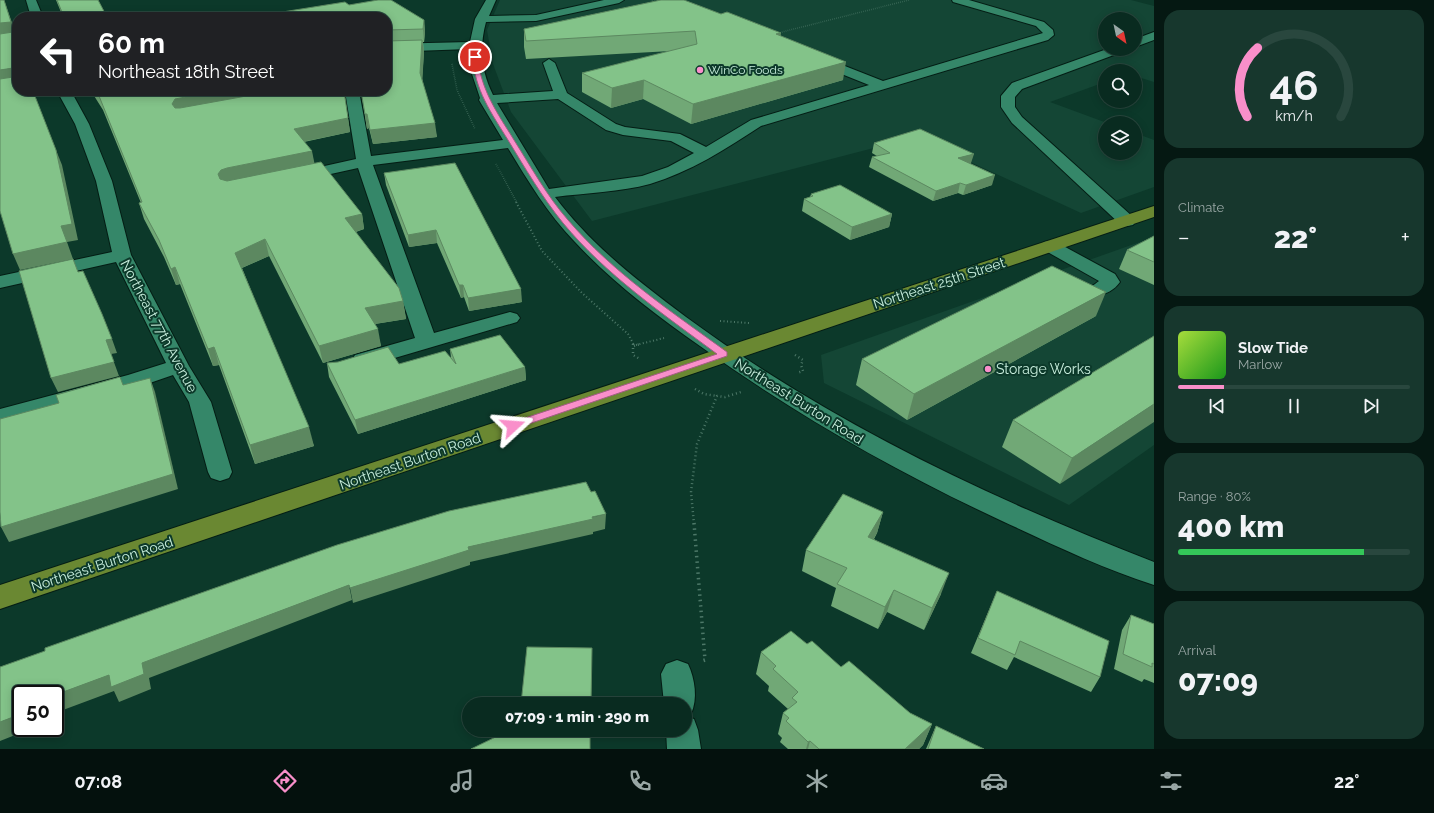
<!DOCTYPE html>
<meta charset="utf-8">
<style>
:root{--surface:#092b20;--page:#17372d;--text:#f1f3f6;--muted:#99a7a5;--line:#29473e;--accent:#f98fca}
body{margin:0;font-family:Raleway,sans-serif;background:var(--page);color:var(--text);height:100vh;display:flex;flex-direction:column;font-size:15px;white-space:nowrap}
*{box-sizing:border-box;margin:0}
p{font-size:13px;color:var(--muted)}
.icon{flex:none;width:22px;height:22px;fill:none;stroke:currentColor;stroke-width:2;stroke-linecap:round;stroke-linejoin:round}
.map{position:relative;flex:1;overflow:hidden}
.drawer{display:flex;flex-direction:column;gap:10px;padding:10px;background:#051812;width:280px}
.drawer>*{flex:none}
.top-card{position:absolute;left:12px;top:12px;width:380px;height:84px;border-radius:16px;box-shadow:0 2px 10px #0003,0 0 0 1px var(--line);background:#202124;color:#fff;overflow:hidden}
.needle{width:26px;rotate:147deg}
.fabs{position:absolute;left:1098px;top:12px;display:grid;gap:8px}
.fabs a{display:grid;place-items:center;width:44px;height:44px;border-radius:50%;background:var(--surface);box-shadow:0 2px 10px #0003,0 0 0 1px var(--line);font-size:20px}
.speed{position:absolute;left:12px;top:685px;display:flex;gap:8px;font-size:20px;font-weight:700;text-align:center}
.speed>*{display:grid;place-content:center;width:52px;height:52px;border-radius:50%;background:var(--surface);box-shadow:0 2px 10px #0003,0 0 0 1px var(--line);line-height:1}
.speed .limit{border:2px solid #111;border-radius:6px;background:#fff;color:#111}
.pin{position:absolute;display:grid;place-items:center;width:34px;height:34px;color:#fff;margin:-17px;border:2px solid #fff;border-radius:50%;box-shadow:0 1px 4px #0007}
.me{position:absolute;width:44px;margin:-22px;rotate:71deg;stroke-linejoin:round;filter:drop-shadow(0 0 3px #0008)}
.turn{display:flex;align-items:center;gap:14px;height:84px;padding:0 20px;font-size:18px}
.turn .icon{width:52px;height:52px;stroke-width:2.5}
.turn b{display:block;font-size:28px;line-height:34px}
.big{font-size:30px;font-weight:800;line-height:1.1}
.drawer .tile{flex:1;display:flex;flex-direction:column;justify-content:center;gap:6px;min-width:0;padding:0 14px;border-radius:16px;background:var(--page)}
.drawer .dial{align-items:center;gap:0}
.dial svg{height:104px;overflow:visible;fill:none;stroke:var(--line);stroke-width:7;stroke-linecap:round;text-anchor:middle}
.dial text{fill:var(--text);stroke:none}
.song{display:flex;align-items:center;gap:12px}
.cover{width:48px;height:48px;border-radius:6px;background:linear-gradient(135deg,hsl(80 70% 55%),hsl(120 70% 35%))}
.played{height:4px;border-radius:2px;background:linear-gradient(90deg,var(--accent) 20%,var(--line) 20%)}
.keys{display:flex;justify-content:space-around;direction:ltr}
.heat{display:flex;justify-content:space-between;align-items:center;font-size:22px;direction:ltr}
.charge{height:6px;border-radius:3px;background:linear-gradient(90deg,#34c759 80%,var(--line) 0)}
.trip{position:absolute;left:462px;top:697px;width:230px;height:40px;border-radius:20px;background:var(--surface);box-shadow:0 2px 10px #0003,0 0 0 1px var(--line);font-weight:800;line-height:40px;text-align:center}
.menu{display:flex;height:64px;justify-content:space-around;align-items:center;background:#04110d;color:var(--muted)}
.menu .icon{width:28px;height:28px}
.menu .active{color:var(--accent)}
.menu b{font-size:18px;color:var(--text)}
main{display:flex;flex:1;min-height:0}
.map>svg:first-child{display:block}
</style>
<main>
<div class="map">
<svg width="1154" height="749" viewBox="0 0 1154 749">
<rect width="100%" height="100%" fill="#0c392a"/>
<g fill="#144635" fill-rule="evenodd">
<path d="M500,0H1131L1154,6V82L1135,76V71H1105V82L1050,102L1107,123H1105V153H1135V133L1154,140V187L1081,213L916,137L592,221L511,112L493,64L487,30ZM1105,19H1135V49H1105Z"/>
<path d="M1154,237V445L1069,505L824,383L821,355Z"/>
</g>
<g fill="none" stroke-linecap="round" stroke-linejoin="round">
<g stroke="#041d14" stroke-width="2">
<g id="minor">
<path d="M26,0H36L43,17H31Z"/>
<path d="M486,0H496L489,16L536,15L604,0H624L619,3L536,21L486,22C479,48 481,71 493,95L553,91L543,63L549,59L555,63L567,93L616,124L625,127L680,134L706,147L751,120L869,85L814,63L812,60L814,57H822L883,81L1043,33L1036,26L953,2L952,0H969L1044,22L1053,30L1054,35L1048,40L761,126C726,149 690,172 650,184C621,192 585,193 555,197C591,245 639,282 686,317C829,422 989,498 1154,562V585C1101,568 1050,543 1000,520C895,471 795,414 700,346C656,315 612,282 575,242C548,214 528,181 508,148L373,165L434,333L510,312L517,314L520,318L517,322L371,365L363,367L355,365L352,360L355,355L415,338L358,168L299,181L293,179L291,176L293,173L356,159L345,91H359L371,156L503,140L479,100L480,98L472,74L469,49L387,52V44L470,42L475,19ZM558,99L606,130L623,135L671,141L694,153L668,167L642,176L549,189L497,103Z"/>
<path d="M1154,32V40L1135,47V39Z"/>
<path d="M1107,49H1124L1122,52L1022,89L1015,97V107L1022,117L1133,217L1136,221L1133,225L1127,226L1121,225L1012,123L1001,107V96L1012,83Z"/>
<path d="M57,91H71L89,124L112,181L131,255L189,366L211,402L232,472L229,478L220,481L211,478L208,472L189,402L173,375L144,385L0,425V409L128,375L166,363L116,262L0,288V276L112,252L96,181L75,124Z"/>
<path d="M1050,241L1056,242L1115,274L1120,282C1113,292 1101,297 1090,294L1087,290L1099,281L1044,250L1041,246L1044,242Z"/>
<path d="M677,660L688,664C695,679 698,699 691,714L686,716L694,719L698,730L701,749H667L666,730H685V704H664L661,674L666,664Z"/>
</g>
</g>
<g stroke="#041d14" stroke-width="2">
<path id="major" d="M1154,206V217L0,609V585Z"/>
</g>
<g stroke="#4d7868" stroke-width="1.5" stroke-dasharray="0.5 1.5" stroke-linecap="butt">
<path d="M652,0L658,3"/>
<path d="M778,33L909,0"/>
<path d="M452,64L457,90L475,129"/>
<path d="M496,164L517,203"/>
</g>
<g stroke="#4d7868" stroke-width="2" stroke-dasharray="1 2.5" stroke-linecap="butt">
<path d="M516,202L542,251L582,293L628,334L634,345"/>
<path d="M720,321L749,323"/>
<path d="M636,345L664,338"/>
</g>
<g stroke="#4d7868" stroke-width="2.5" stroke-dasharray="1 3" stroke-linecap="butt">
<path d="M633,344V355L640,359"/>
<path d="M634,346L640,344"/>
<path d="M795,355L803,360L801,365L803,371L797,373"/>
<path d="M695,389L704,394L717,396"/>
<path d="M694,524L691,492L697,444L717,396L725,397L741,392"/>
</g>
<path stroke="#4d7868" stroke-width="3.5" stroke-dasharray="1.5 4" stroke-linecap="butt" d="M694,523L705,660L702,661"/>
<use href="#minor" fill="#358769" fill-rule="evenodd"/>
<use href="#major" fill="#6a8832" fill-rule="evenodd"/>
</g>
<g fill="#71a876">
<path d="M56,0H98L107,17H63Z"/>
<path d="M661,0L781,36L843,80L691,124L643,99L611,108L582,92V73L671,51L526,59L524,47V29Z"/>
<path d="M349,5L424,20L425,32L424,42H423L424,52L422,79L437,137L373,144L369,128L367,129L361,91H387V17Z"/>
<path d="M91,91H344L350,132L304,142L314,163L362,214L364,229L356,232L403,301L406,319L375,324L381,346L323,363L269,256L242,268L314,446L255,464L219,365L213,366L180,284L176,285L164,257L144,219L139,203H141L103,110Z"/>
<path d="M874,143L971,163H970L992,185L963,195L958,193L933,201L869,167L872,157L877,156L872,153Z"/>
<path d="M384,173L522,302L469,311L464,297L461,298L437,243L409,247L386,185Z"/>
<path d="M811,194L892,214L889,227L850,240L802,211L804,199L810,197Z"/>
<path d="M1154,236V285L1119,269L1127,250Z"/>
<path d="M1096,316L907,420L856,385L862,359Z"/>
<path d="M1154,336L1060,484L1002,447L1013,420Z"/>
<path d="M450,349L525,367L526,380L358,434L329,377L327,363L399,364L451,358Z"/>
<path d="M883,512L877,533L874,539L941,594L924,630L887,612L878,629L831,606L836,588L802,571L806,550Z"/>
<path d="M997,591L1100,677L1091,692L1014,657L1007,670L971,653Z"/>
<path d="M1131,615L1154,624V683L1144,679L1142,682L1114,669L1122,630Z"/>
<path d="M807,644L910,713L932,724L923,745L919,749H788L780,742L782,738L778,734L783,713L788,709L768,691L769,686L756,674L761,652Z"/>
<path d="M936,726L984,749H926Z"/>
</g>
<g fill="#5c8860">
<path d="M4,0L16,34H14L17,42L0,36V23Z"/>
<path d="M424,20L425,32L424,42L423,29Z"/>
<path d="M781,33L779,51L776,34Z"/>
<path d="M422,40L424,52L422,87L420,73Z"/>
<path d="M846,62L843,80L691,124L693,104Z"/>
<path d="M13,68L17,78L0,84V70Z"/>
<path d="M644,80L643,99L611,108L612,88Z"/>
<path d="M217,91H292L179,113L172,104L175,99Z"/>
<path d="M365,114H367L369,128L367,129Z"/>
<path d="M348,118L350,132L297,143L294,129Z"/>
<path d="M435,123L437,137L373,144L370,130Z"/>
<path d="M56,150L62,165L78,240L67,242L73,259L20,270L13,254L61,226Z"/>
<path d="M312,151L315,166L222,189L218,174L221,170L227,168Z"/>
<path d="M974,154L971,163L956,168L958,158Z"/>
<path d="M995,175L992,185L963,195L966,185Z"/>
<path d="M960,183L958,193L933,201L936,191Z"/>
<path d="M362,214L364,229L348,234L345,218Z"/>
<path d="M892,214L889,227L850,240L852,227Z"/>
<path d="M436,230L437,243L409,247L408,235Z"/>
<path d="M265,239L269,256L239,269L235,253Z"/>
<path d="M175,267L180,284L176,285L171,269Z"/>
<path d="M459,285H463L464,297L461,298Z"/>
<path d="M521,289L522,302L469,311L468,298Z"/>
<path d="M1106,292L1096,316L907,420L914,394Z"/>
<path d="M403,301L406,319L368,325L365,308Z"/>
<path d="M378,329L381,346L323,363L319,346Z"/>
<path d="M112,339L117,353L111,354L119,376L58,392L51,378L106,340Z"/>
<path d="M214,347L219,365L213,366L208,349Z"/>
<path d="M525,367L526,380L358,434L355,420Z"/>
<path d="M150,378L155,392L178,489L9,542L1,527Z"/>
<path d="M1154,404V422L1060,484L1072,458Z"/>
<path d="M309,427L314,446L255,464L250,445Z"/>
<path d="M883,512L877,533L862,558L868,537Z"/>
<path d="M606,514L605,529L593,532V534L470,562V565L353,603L350,588L468,547Z"/>
<path d="M949,573L941,594L924,630L932,608Z"/>
<path d="M349,585L352,600L149,678L151,689L119,702L114,691L55,713V695Z"/>
<path d="M894,590L887,612L878,629L885,607Z"/>
<path d="M21,714V728H33L0,741V722Z"/>
<path d="M932,724L923,745L919,749H905Z"/>
<path d="M810,741L808,749H806L808,742Z"/>
</g>
<g fill="#83c389" stroke="#5c8860">
<path d="M0,0H4L11,22L0,23Z"/>
<path d="M57,0H98L107,17H64Z"/>
<path d="M378,0H391L424,20L423,29L387,30V17H251L345,2L349,5Z"/>
<path d="M661,0H684L721,14L727,12L781,33L776,34L846,62L693,104L644,80L612,88L582,73L697,44L695,31L526,41L524,29Z"/>
<path d="M13,32L14,35L17,34V91H33L56,150L72,224L61,226L67,242L13,254L0,211V79L13,77V68L0,70V34Z"/>
<path d="M422,40L420,73L435,123L370,130L367,114H365L361,91H387V41Z"/>
<path d="M95,91H217L175,99L172,104L175,108H180L274,91H344L348,118L294,129L312,151L227,168L221,170L218,174L220,179L227,181L321,162L362,214L345,218L399,288L403,301L365,308L378,329L319,346L265,239L235,253L309,427L250,445L214,347L208,349L175,267L171,269L159,240L139,203L142,202L99,96Z"/>
<path d="M920,129L974,154L958,158L995,175L966,185L960,183L936,191L872,157L890,153L874,143Z"/>
<path d="M455,163L521,289L468,298L463,285H459L436,230L408,235L384,173Z"/>
<path d="M840,185L892,214L852,227L804,199L813,196L811,194Z"/>
<path d="M1154,236V262L1127,250Z"/>
<path d="M73,259L78,272L83,271L102,314L112,339L106,340L114,362L51,378L19,271Z"/>
<path d="M1052,266L1106,292L914,394L862,359Z"/>
<path d="M500,335L525,367L355,420L327,363L338,362L388,347L399,364L445,351L456,364L450,349Z"/>
<path d="M1154,336V404L1072,458L1013,420Z"/>
<path d="M120,377L123,385L150,378L173,474L1,527L0,512V419L59,403L56,395Z"/>
<path d="M586,482L591,492L595,491L606,514L592,517L593,519L468,547L469,550L350,588L349,585L142,663L144,674L111,687L109,675L55,695V694H21V714L0,722V667L45,651V648L337,545L449,511Z"/>
<path d="M843,494L883,512L868,537L949,573L932,608L894,590L885,607L837,584L847,568L806,550Z"/>
<path d="M997,591L1109,641L1100,677L1020,641L1015,655L978,638Z"/>
<path d="M1131,615L1154,624V664L1152,663V667L1123,654Z"/>
<path d="M791,631L807,644L812,641L841,667L849,661L910,713L932,724L905,749H819L810,741L808,742L786,721L789,718L783,713L797,702L792,698L798,692L773,669L776,666L761,652Z"/>
<path d="M527,647L592,648L591,704H521Z"/>
<path d="M936,726L984,749H928Z"/>
<path d="M510,730H590V749H471Z"/>
</g>
<path fill="#f98fca" stroke="#a25d83" d="M475,56L478,57C480,89 498,114 514,140C531,167 547,196 568,220C613,273 672,312 727,352V356L517,428H510L509,426L510,423L717,354C663,314 606,275 563,223C542,197 525,168 508,140C492,114 474,89 473,57Z"/>
<g fill="#f98fca" stroke="#0c392a" stroke-width="1.5">
<circle cx="700" cy="70" r="4"/>
<circle cx="988" cy="369" r="4"/>
</g>
<g text-anchor="middle" dominant-baseline="central" stroke-width="4" stroke-linejoin="round" paint-order="stroke">
<g font-size="12" fill="#c8eedd" stroke="#0c392a" text-anchor="start">
<text x="708" y="70">WinCo Foods</text>
</g>
<g font-size="14" fill="#c8eedd" stroke="#0c392a">
<text transform="translate(939 283) rotate(-18)">Northeast 25th Street</text>
<text transform="translate(159 326) rotate(62)">Northeast 77th Avenue</text>
<text transform="translate(799 401) rotate(32)">Northeast Burton Road</text>
<text transform="translate(410 461) rotate(-19)">Northeast Burton Road</text>
<text transform="translate(102 564) rotate(-18)">Northeast Burton Road</text>
</g>
<g font-size="14" fill="#c8eedd" stroke="#0c392a" text-anchor="start">
<text x="996" y="369">Storage Works</text>
</g>
</g>
</svg>
<div class="fabs">
<a><svg class="needle" viewBox="-14 -14 28 28"><path d="M0-13l5 13h-10z" fill="#e53935"/><path d="M0 13l5-13h-10z" fill="#99a7a5"/></svg></a>
<a><svg class="icon" aria-label="search" viewBox="0 0 24 24"><circle cx="10" cy="10" r="6"/><path d="M15 15l6 6"/></svg></a>
<a><svg class="icon" aria-label="layers" viewBox="0 0 24 24"><path d="M12 4l9 5-9 5-9-5zM3 14l9 5 9-5"/></svg></a>
</div>
<div class="speed"><div class="limit">50</div></div>
<div class="pin" style="left:475px;top:57px;background:#d93025"><svg class="icon" aria-label="arrive" viewBox="0 0 24 24"><path d="M6 21V4h12l-3 4 3 4H6"/></svg></div>
<svg class="me" style="left:513px;top:426px" viewBox="-20 -20 40 40"><path d="M0-17L14 15 0 8-14 15z" fill="#f98fca" stroke="#fff" stroke-width="4"/></svg>
<div class="trip">07:09 · 1 min · 290 m</div>
<div class="top-card">
<div class="turn"><svg class="icon" aria-label="left" viewBox="0 0 24 24"><path d="M17 20v-9H6M10 6l-5 5 5 5"/></svg><div><b>60 m</b>Northeast 18th Street</div></div>
</div>
</div>
<section class="drawer">
<div class="tile dial"><svg viewBox="0 0 100 80">
<path d="M14 69A42 42 0 1 1 86 69"/>
<path d="M14 69A42 42 0 0 1 22 16" stroke="#f98fca"/>
<text x="50" y="56" font-size="32" font-weight="700">46</text>
<text x="50" y="72" font-size="11">km/h</text>
</svg></div>
<div class="tile"><p>Climate</p>
<div class="heat"><a>−</a><b class="big">22°</b><a>+</a></div>
</div>
<div class="tile">
<div class="song"><i class="cover"></i><div><b>Slow Tide</b><p>Marlow</p></div></div>
<div class="played"></div>
<div class="keys"><svg class="icon" aria-label="previous" viewBox="0 0 24 24"><path d="M18 5L8 12l10 7zM5 5v14"/></svg><svg class="icon" aria-label="pause" viewBox="0 0 24 24"><path d="M8 5v14M16 5v14"/></svg><svg class="icon" aria-label="next" viewBox="0 0 24 24"><path d="M6 5l10 7-10 7zM19 5v14"/></svg></div>
</div>
<div class="tile"><p>Range · 80%</p><b class="big">400 km</b><div class="charge"></div></div>
<div class="tile"><p>Arrival</p><b class="big">07:09</b></div>
</section>
</main>
<nav class="menu">
<b>07:08</b>
<svg class="icon active" aria-label="directions" viewBox="0 0 24 24"><path d="M12 3l9 9-9 9-9-9zM9 14v-3h6M13 9l2 2-2 2"/></svg>
<svg class="icon" aria-label="music" viewBox="0 0 24 24"><path d="M9 18V5l10-2v13"/><circle cx="6" cy="18" r="3"/><circle cx="16" cy="16" r="3"/></svg>
<svg class="icon" aria-label="phone" viewBox="0 0 24 24"><path d="M5 4h4l2 5-3 2q2 4 5 5l2-3 5 2v4C11 20 4 13 5 4z"/></svg>
<svg class="icon" aria-label="climate" viewBox="0 0 24 24"><path d="M12 3v18M4 7l16 10M4 17L20 7"/></svg>
<svg class="icon" aria-label="car" viewBox="0 0 24 24"><path d="M5 17H2v-5l4-1 3-4h7l3 4 3 1v5h-3M9 17h6M6 11h13"/><circle cx="7" cy="17" r="2"/><circle cx="17" cy="17" r="2"/></svg>
<svg class="icon" aria-label="filters" viewBox="0 0 24 24"><path d="M4 7h16M4 17h16"/><circle cx="9" cy="7" r="2"/><circle cx="15" cy="17" r="2"/></svg>
<b>22°</b>
</nav>
